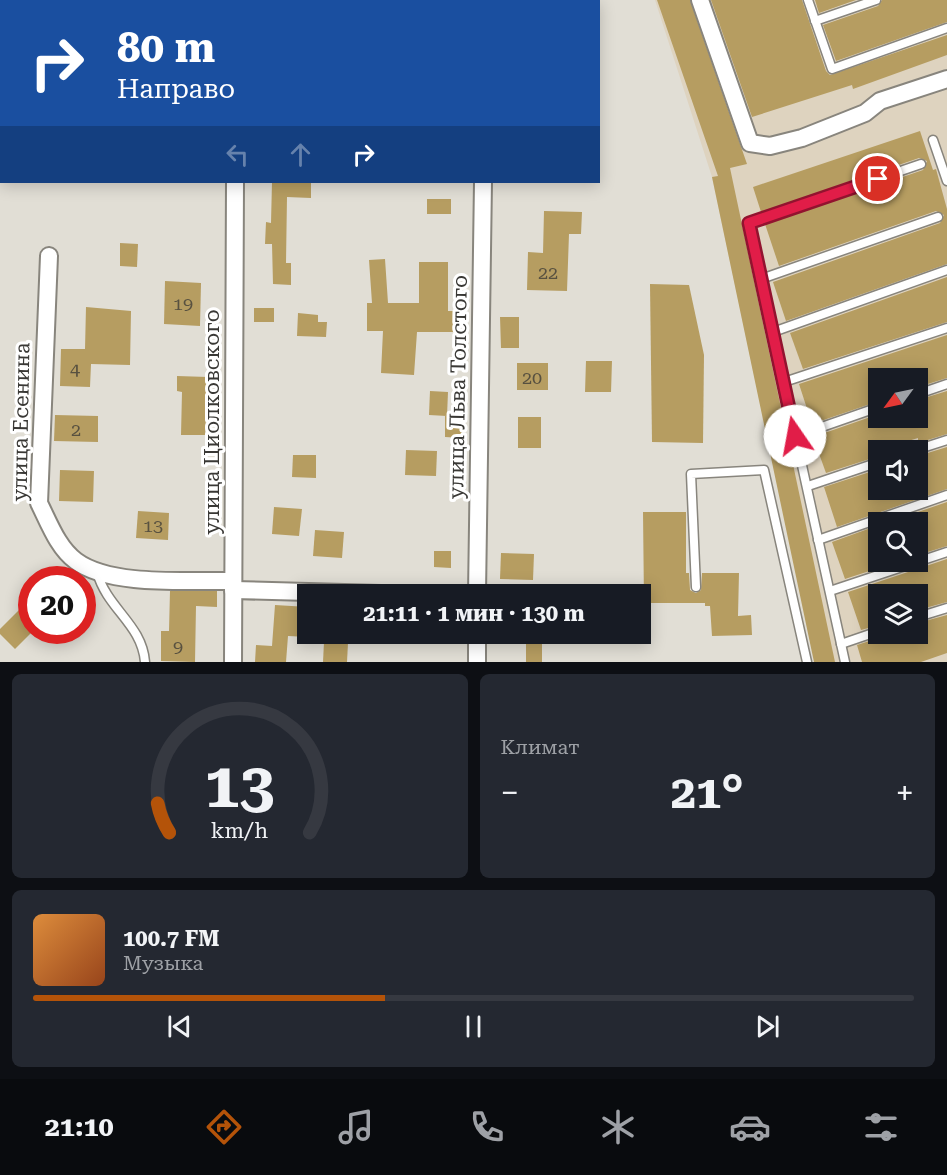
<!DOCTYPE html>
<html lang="ru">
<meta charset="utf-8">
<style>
:root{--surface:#171b24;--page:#242831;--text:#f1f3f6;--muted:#9ea1a6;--line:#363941;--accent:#b45309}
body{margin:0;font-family:"Roboto Serif",serif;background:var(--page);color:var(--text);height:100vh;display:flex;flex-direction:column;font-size:22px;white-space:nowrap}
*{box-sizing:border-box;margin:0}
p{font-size:20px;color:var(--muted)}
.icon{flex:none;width:33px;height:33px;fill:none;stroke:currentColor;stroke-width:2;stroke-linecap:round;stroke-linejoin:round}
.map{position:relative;height:662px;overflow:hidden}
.sheet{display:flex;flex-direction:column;gap:12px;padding:12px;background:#0d0f14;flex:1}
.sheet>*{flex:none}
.hud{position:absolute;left:0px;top:0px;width:600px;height:183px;box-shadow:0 3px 15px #0003;background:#1a4fa0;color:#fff;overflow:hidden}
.needle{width:39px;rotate:237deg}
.buttons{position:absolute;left:868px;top:368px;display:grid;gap:12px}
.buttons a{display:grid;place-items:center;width:60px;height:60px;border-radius:0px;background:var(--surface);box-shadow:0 3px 15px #0003;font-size:30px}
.speed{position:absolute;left:18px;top:566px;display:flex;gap:12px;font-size:30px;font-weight:700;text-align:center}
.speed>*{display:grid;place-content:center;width:78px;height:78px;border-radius:50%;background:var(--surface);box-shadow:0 3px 15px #0003;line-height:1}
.speed .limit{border:9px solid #d22;background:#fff;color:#111}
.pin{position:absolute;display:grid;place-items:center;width:51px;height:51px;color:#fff;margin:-26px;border:3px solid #fff;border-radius:50%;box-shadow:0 2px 6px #0007}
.me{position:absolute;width:66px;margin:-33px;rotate:348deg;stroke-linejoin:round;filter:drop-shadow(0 0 4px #0008)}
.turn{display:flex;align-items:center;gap:21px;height:126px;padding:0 18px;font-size:27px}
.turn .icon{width:78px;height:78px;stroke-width:2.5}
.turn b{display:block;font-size:42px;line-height:51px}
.lanes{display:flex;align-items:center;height:57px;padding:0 18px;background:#0003;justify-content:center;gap:30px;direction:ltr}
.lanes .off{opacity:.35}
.big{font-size:45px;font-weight:700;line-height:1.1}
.sheet .widget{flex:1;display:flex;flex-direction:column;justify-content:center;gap:9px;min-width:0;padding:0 21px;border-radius:9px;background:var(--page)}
.sheet .dial{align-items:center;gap:0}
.dial svg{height:156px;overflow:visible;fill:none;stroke:var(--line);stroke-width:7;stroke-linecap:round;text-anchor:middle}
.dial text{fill:var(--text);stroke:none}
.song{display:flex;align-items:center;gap:18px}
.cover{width:72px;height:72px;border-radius:9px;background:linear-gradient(135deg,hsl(30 70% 55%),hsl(20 70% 35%))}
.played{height:6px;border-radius:3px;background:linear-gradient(90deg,var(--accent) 40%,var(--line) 40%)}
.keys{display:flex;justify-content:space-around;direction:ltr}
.heat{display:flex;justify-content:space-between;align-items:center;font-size:33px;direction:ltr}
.sheet .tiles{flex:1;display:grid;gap:12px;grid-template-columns:1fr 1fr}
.widget:last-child{grid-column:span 2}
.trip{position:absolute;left:297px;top:584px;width:354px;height:60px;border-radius:0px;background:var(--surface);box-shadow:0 3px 15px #0003;font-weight:700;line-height:60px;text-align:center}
.tabs{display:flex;height:96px;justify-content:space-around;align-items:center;background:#090b0e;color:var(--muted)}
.tabs .icon{width:42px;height:42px}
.tabs .current{color:var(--accent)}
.tabs b{font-size:27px;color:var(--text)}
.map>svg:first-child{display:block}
</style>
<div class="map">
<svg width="947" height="662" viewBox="0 0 947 662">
<rect width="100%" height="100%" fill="#e1ded5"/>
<path fill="#ded3bf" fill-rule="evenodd" d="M655,0H947V662H815L712,177ZM879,378H918V417H879ZM879,450H918V489H879ZM879,522H918V561H879ZM879,594H918V633H879Z"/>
<g fill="#b69d61">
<path d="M657,0H690L747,164L730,168L835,662H814L712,177L718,176Z"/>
<path d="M711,0H802L826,71L830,75L947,35V55L853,89L852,85L752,117Z"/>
<path d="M815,0H856L819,13Z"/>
<path d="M882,0H947V22L836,61L823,25L878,6Z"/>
<path d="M920,131L933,170L936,169L947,209V264L786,321L773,282L940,223L944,215L936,211L779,266L765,224L923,170L927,161L919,158L761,212L753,187Z"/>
<path d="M272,182H311V198L287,197L286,263H291V285L273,284L272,244H265L266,222L271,223Z"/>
<rect x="427" y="199" width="24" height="15"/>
<path d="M544,211L582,212L581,234H569L567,291L527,290L528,252L543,253Z"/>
<path d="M120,243L138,244L137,267L120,266Z"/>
<path d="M385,259L388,303H419V262H448V311H458L457,332H417L414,375L381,373L383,331H367V303H372L369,260Z"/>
<path d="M947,277V322L803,369L790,333Z"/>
<path d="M165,281L201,283L200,326L164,324Z"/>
<path d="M650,284L689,285L704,355L703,443L652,442Z"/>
<path d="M86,307L131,311L130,365L91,364L90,387L60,386L61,349H85Z"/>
<rect x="254" y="308" width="20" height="14"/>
<path d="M298,313L318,315V322H327L326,337L297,336Z"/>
<path d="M500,317H519V348H501Z"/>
<path d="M947,335V378L918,387V378H879V401L812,424L799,384Z"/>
<path d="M586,361H612L611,392H585Z"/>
<rect x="517" y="363" width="31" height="27"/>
<path d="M177,376L208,377L205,435H181L182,392L177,391Z"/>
<path d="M430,391L448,392L447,416L429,415Z"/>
<path d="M947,391V434L918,443V438L879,450V456L826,473L813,437L879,414V417H918V400Z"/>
<path d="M55,415L98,416V442L54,441Z"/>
<path d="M445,416L463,417L462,438L445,437Z"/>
<rect x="518" y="417" width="23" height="31"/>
<path d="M947,447V489L837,527L824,487L879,469V489H918V456Z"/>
<path d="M406,450L437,451L436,476L405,475Z"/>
<path d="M293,455H316V478L292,477Z"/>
<path d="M60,470L94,471L93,502L59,501Z"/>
<path d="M947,502V546L918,555V522H889Z"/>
<path d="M274,507L302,509L299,536L272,534Z"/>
<path d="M138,511L169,513L168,540L136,538Z"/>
<path d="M643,512H686V573H689L690,590L696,593L701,590L702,573H739L738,616L751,615L752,635L712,636L710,606H705V603H644Z"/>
<path d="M879,525V561H900L845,579L832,542Z"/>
<path d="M315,530L344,532L342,558L313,556Z"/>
<path d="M434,551H451V568L434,567Z"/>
<path d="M501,553L534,554L533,580L500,579Z"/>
<path d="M947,559V602L918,610V594H879V625L861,630L848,592Z"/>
<path d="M170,591H217V607L196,606L195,662L161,661V631H169Z"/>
<path d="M275,605L308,607V637L288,636L286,662H255L256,645L272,646Z"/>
<path d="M19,610L32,622V632L15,649L0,634V629Z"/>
<path d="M947,615V653L921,662H862L857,645L894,633H918V623Z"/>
<path d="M526,641L542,642V662H526Z"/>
<path d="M324,642L348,643L347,662H323Z"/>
</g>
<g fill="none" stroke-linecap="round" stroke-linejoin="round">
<g stroke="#88857d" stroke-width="11">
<g id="service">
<path d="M808,0L832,69L947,28"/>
<path d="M815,21L876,0"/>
<path d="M933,140L947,181"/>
<path d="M761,279L938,217"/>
<path d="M773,332L947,270"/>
<path d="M784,382L947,328"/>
<path d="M918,394L947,384"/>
<path d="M796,436L879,407"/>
<path d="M916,450L947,440"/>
<path d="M808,486L879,462"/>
<path d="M818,540L947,495"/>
<path d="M97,572C107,609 142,624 145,662"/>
<path d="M696,587L691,474L764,470L807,662"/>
<path d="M830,591L947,552"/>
<path d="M918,617L947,608"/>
<path d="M841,644L879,631"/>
<path d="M845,662L749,223L921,164"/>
</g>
</g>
<g stroke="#88857d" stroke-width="20">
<g id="minor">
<path d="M700,0L750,143L770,146L802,138L865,113L880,101L947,79"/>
<path d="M236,2V0"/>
<path d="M486,2V0"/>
<path d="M49,256L39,503C49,523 58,548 76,561C111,587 189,580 233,581"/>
<path d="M233,590L381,594"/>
<path d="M477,594L483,182"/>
<path d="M233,662L235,182"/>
<path d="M477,662V633"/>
</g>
</g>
<use href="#service" stroke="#fff" stroke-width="8"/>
<use href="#minor" stroke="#fff" stroke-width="16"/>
</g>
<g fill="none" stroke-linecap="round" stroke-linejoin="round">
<g stroke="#92132f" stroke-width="15">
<path id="route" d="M795,436L749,223L878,179"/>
</g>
<use href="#route" stroke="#e11d48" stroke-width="10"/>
</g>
<g text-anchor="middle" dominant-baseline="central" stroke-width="6" stroke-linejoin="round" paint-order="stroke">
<g font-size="18" fill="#585140">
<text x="548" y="272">22</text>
<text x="183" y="303">19</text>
<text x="75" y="368">4</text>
<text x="532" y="377">20</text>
<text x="76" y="429">2</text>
<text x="153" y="525">13</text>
<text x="178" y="646">9</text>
</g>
<g font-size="21" fill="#393835" stroke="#fff">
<text transform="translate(458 387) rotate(-89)">улица Льва Толстого</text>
<text transform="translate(21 422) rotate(-89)">улица Есенина</text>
<text transform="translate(212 422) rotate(-90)">улица Циолковского</text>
</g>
</g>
</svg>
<div class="buttons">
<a><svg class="needle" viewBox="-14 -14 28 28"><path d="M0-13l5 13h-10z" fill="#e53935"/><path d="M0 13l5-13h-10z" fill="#9ea1a6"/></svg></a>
<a><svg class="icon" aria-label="sound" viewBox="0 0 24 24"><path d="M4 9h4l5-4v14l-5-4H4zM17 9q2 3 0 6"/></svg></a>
<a><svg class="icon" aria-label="search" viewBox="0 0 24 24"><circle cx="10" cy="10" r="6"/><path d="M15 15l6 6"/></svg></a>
<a><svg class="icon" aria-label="layers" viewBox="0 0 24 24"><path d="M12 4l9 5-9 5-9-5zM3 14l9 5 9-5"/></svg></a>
</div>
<div class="speed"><div class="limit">20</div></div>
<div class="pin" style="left:878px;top:179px;background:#d93025"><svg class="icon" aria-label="arrive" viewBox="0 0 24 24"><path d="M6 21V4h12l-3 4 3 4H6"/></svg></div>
<svg class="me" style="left:795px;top:436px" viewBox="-20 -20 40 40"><circle r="19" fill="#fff"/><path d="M0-13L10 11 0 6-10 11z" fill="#e11d48"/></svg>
<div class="trip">21:11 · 1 мин · 130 m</div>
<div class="hud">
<div class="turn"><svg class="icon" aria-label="right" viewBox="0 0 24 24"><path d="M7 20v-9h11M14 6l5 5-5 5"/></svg><div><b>80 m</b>Направо</div></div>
<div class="lanes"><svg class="icon off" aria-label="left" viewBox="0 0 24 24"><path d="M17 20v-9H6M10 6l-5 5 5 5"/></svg><svg class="icon off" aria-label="ahead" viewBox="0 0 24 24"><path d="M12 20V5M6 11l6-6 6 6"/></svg><svg class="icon" aria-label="right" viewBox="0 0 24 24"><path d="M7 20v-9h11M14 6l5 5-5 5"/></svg></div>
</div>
</div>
<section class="sheet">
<div class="tiles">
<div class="widget dial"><svg viewBox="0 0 100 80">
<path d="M14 69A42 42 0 1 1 86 69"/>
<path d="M14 69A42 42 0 0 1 8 54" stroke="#b45309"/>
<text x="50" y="56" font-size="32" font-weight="700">13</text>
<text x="50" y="72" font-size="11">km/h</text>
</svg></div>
<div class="widget"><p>Климат</p>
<div class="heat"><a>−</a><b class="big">21°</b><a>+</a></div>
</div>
<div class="widget">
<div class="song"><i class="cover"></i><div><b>100.7 FM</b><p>Музыка</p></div></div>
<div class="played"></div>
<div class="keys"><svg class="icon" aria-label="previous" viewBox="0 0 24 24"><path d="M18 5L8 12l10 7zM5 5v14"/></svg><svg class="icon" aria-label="pause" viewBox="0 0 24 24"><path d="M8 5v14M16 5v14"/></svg><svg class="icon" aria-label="next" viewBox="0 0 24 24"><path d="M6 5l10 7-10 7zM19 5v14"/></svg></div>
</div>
</div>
</section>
<nav class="tabs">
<b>21:10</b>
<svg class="icon current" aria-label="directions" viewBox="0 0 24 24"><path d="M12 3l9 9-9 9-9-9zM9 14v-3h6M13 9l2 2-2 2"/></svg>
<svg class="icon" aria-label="music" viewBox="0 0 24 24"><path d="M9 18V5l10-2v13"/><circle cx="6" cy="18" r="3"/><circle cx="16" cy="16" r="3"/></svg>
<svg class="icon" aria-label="phone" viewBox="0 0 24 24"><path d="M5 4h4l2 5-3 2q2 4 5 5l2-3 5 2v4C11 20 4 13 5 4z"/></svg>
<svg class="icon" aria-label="climate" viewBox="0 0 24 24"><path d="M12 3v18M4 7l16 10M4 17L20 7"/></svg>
<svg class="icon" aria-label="car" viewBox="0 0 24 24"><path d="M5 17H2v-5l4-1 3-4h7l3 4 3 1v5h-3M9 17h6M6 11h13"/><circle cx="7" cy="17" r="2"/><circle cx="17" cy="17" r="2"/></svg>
<svg class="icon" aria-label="filters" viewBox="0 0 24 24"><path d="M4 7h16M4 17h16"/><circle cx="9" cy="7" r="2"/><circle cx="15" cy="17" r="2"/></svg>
</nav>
